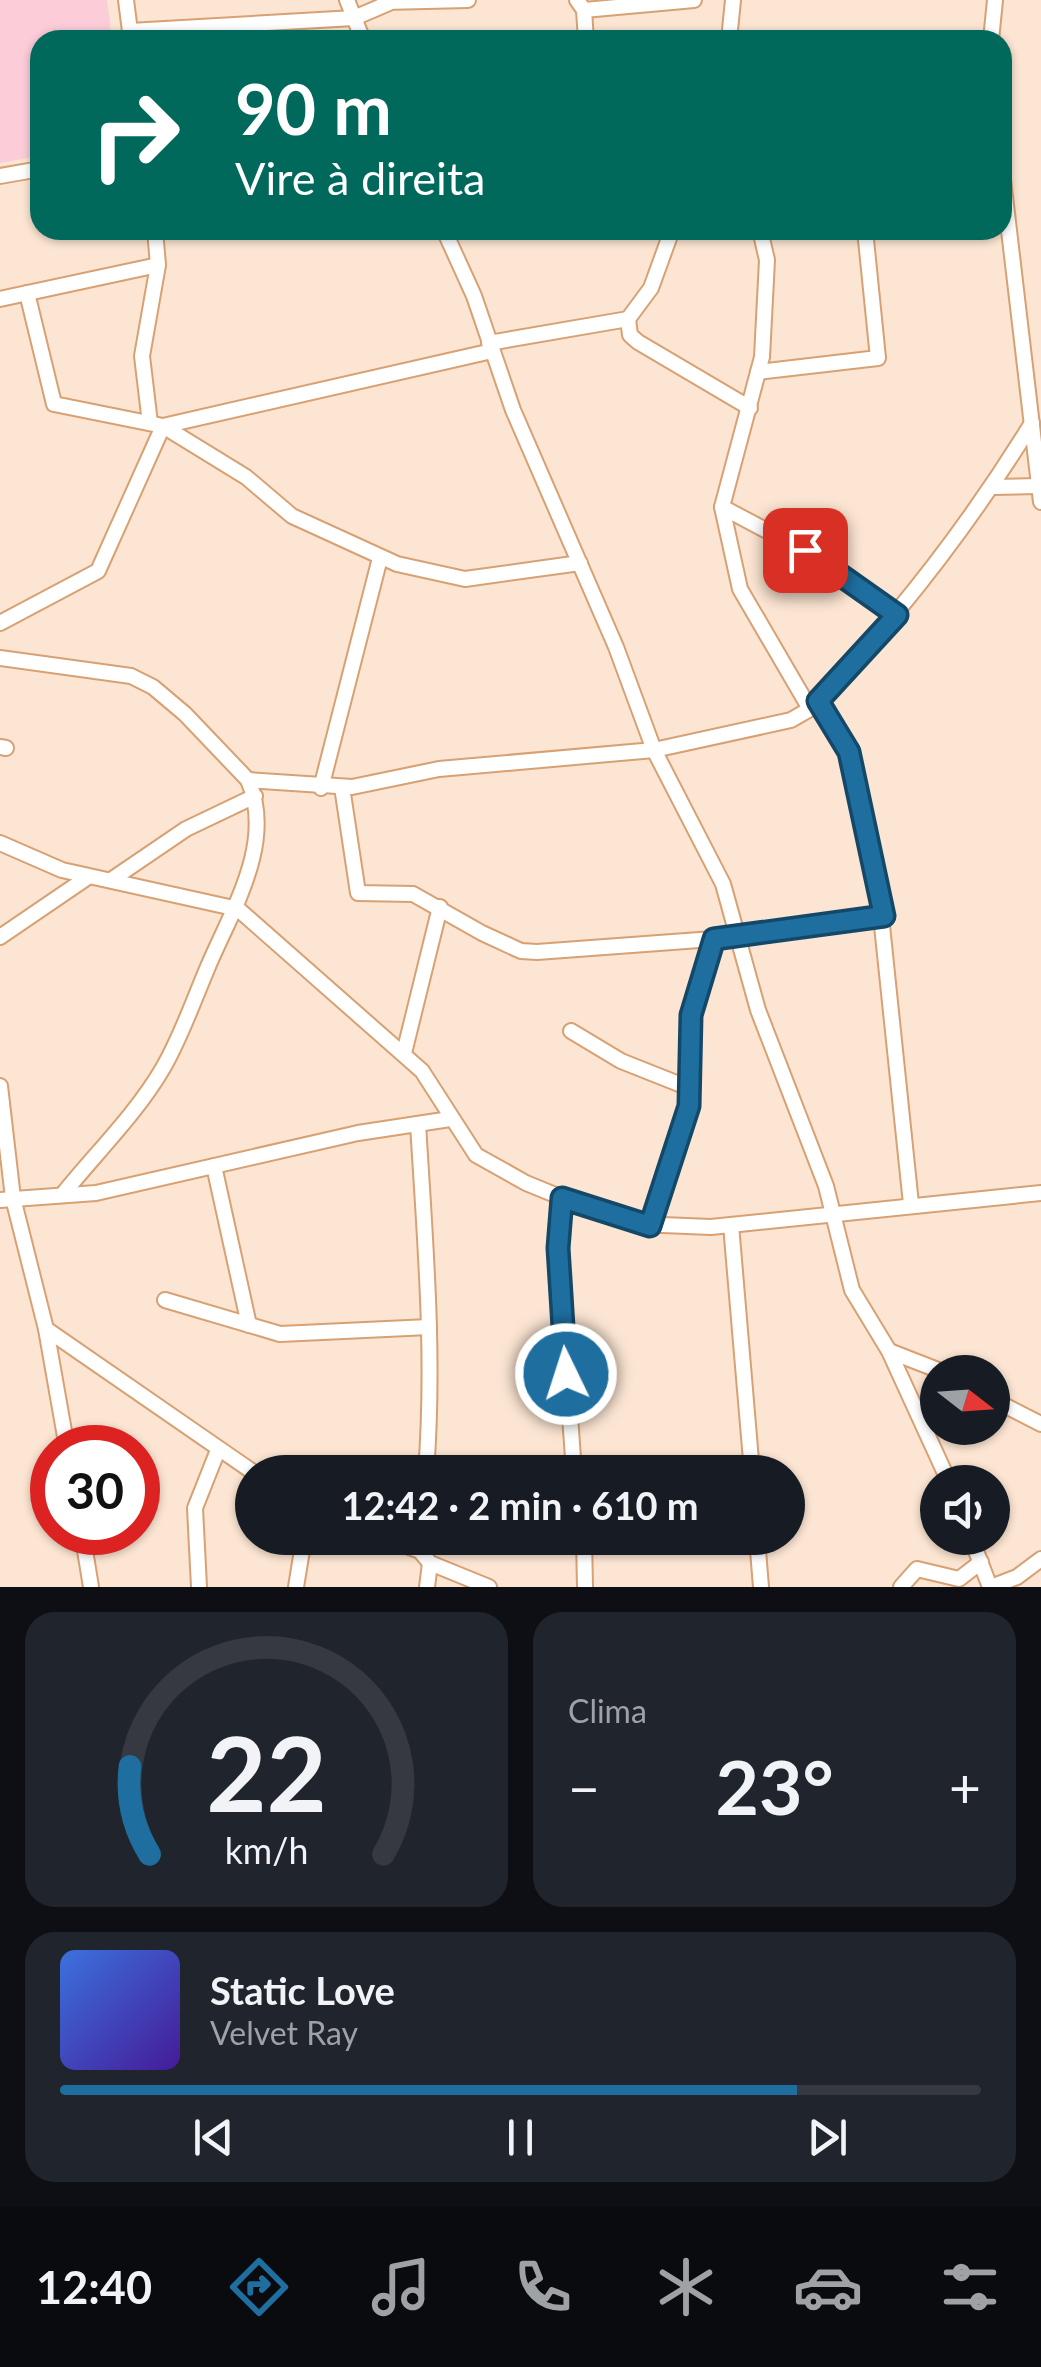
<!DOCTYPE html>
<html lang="pt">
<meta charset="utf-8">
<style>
:root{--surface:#171b24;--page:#20242c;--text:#f1f3f6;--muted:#9ea1a6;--line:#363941;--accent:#1e6fa0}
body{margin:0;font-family:Lato,sans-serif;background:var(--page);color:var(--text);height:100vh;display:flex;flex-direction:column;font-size:38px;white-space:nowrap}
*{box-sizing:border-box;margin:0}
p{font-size:32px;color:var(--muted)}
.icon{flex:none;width:55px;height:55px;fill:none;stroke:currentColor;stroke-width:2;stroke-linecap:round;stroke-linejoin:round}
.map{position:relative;height:1587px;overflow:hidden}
.sheet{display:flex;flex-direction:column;gap:25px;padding:25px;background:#0d0f14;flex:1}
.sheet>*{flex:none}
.hud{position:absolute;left:30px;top:30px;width:982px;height:210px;border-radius:30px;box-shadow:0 2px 8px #0004;background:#00695c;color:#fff;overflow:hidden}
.needle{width:65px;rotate:107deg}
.controls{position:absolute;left:920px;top:1355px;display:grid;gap:20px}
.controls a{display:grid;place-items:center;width:90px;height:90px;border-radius:50%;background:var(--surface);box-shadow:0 2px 8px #0004;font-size:50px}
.speed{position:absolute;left:30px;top:1425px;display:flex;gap:20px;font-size:50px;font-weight:700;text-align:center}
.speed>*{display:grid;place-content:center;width:130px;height:130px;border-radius:50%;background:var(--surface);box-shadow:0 2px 8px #0004;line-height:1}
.speed .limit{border:15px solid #d22;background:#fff;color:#111}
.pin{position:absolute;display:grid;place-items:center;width:85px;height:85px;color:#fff;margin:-42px;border-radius:20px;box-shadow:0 5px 15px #0006}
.me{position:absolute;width:110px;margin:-55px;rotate:356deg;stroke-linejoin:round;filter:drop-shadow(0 0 8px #0008)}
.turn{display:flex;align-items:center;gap:35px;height:210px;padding:0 40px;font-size:45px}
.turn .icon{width:130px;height:130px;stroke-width:2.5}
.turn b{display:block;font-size:70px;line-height:85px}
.big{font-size:75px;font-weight:700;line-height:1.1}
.sheet .tile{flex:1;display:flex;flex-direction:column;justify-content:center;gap:15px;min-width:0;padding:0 35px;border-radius:30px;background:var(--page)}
.sheet .dial{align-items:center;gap:0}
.dial svg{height:260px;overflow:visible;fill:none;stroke:var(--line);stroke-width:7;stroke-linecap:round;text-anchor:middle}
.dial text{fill:var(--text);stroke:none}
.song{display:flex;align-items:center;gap:30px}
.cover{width:120px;height:120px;border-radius:15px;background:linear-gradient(135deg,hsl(220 70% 55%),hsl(260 70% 35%))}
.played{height:10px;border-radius:5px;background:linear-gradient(90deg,var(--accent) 80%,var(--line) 80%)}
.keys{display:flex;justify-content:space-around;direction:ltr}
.heat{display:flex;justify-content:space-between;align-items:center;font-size:55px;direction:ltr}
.sheet .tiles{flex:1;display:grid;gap:25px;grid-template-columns:1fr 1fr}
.tile:last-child{grid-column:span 2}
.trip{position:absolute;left:235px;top:1455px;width:570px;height:100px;border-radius:50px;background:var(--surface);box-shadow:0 2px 8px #0004;font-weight:700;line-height:100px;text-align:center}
.tab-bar{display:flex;height:160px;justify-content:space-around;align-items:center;background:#090b0e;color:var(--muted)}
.tab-bar .icon{width:70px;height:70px}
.tab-bar .active{color:var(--accent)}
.tab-bar b{font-size:45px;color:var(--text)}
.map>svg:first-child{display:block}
</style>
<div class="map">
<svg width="1041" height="1587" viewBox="0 0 1041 1587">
<rect width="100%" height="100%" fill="#fce5d2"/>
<path fill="#fccdd9" d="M0,0H107L112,40H40V156L0,163Z"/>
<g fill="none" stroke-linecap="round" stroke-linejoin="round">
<g stroke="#d7a173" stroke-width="18">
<g id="minor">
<path d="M126,0L131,39"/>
<path d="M347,0L363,40"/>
<path d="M577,0L584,10L586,40"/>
<path d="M384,2L468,0"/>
<path d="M584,10L694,0"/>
<path d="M130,31L354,18L389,3"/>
<path d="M729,40L733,0"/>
<path d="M991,40L995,0"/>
<path d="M1002,171L1041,502"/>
<path d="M0,176L40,169"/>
<path d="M444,230L474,296L513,410L616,647L654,750L723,884L758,1010L826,1186L852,1290L889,1351L949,1482"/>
<path d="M760,230L767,260L762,357L722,507L740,589L810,709"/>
<path d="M27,293L54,404L163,426L246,477L292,516L397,564L465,579L580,563"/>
<path d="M0,299L158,265"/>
<path d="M628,319L630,335L638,342L750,408"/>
<path d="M489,343L628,319L651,288L672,230"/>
<path d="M758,372L878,358L865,230"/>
<path d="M150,423L142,356L158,265L155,230"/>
<path d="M993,487L1039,486"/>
<path d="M722,507L805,551L897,615"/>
<path d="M0,623L98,571L163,426L492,351"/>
<path d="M0,658L131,676L153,687L185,714L248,780C276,844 230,913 207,969C193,1002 181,1037 163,1068C137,1113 96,1153 63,1194"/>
<path d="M817,701L844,738L876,868L911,1204"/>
<path d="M0,747L6,748"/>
<path d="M248,780L352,787L439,769L654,750L791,720L810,709C894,622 968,527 1032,423"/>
<path d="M342,787L358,893L413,894L482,933L521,951L537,952L740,937L884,917"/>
<path d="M321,788L380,558"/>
<path d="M0,843L62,870L238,909L422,1071L476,1155L526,1183L587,1208L638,1224L711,1227L1041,1193"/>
<path d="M111,880L186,829L255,796"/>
<path d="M0,937L88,877"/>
<path d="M571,1031L621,1061L689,1088"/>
<path d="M404,1053L440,907"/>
<path d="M0,1086L13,1198L46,1329L67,1448"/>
<path d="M418,1124C425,1240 435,1356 426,1472"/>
<path d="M214,1166L249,1325"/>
<path d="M563,1198L558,1247L574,1472"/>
<path d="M0,1200L96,1193L358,1133L450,1119"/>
<path d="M650,1225L689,1107L691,1015L714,939"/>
<path d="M731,1225L752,1472"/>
<path d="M165,1300L280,1334L429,1327"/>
<path d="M46,1329L253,1472"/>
<path d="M889,1351L943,1372"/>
<path d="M992,1399L1041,1424"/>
<path d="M82,1532L91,1587"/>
<path d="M385,1538L420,1551L430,1563L489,1587"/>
<path d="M584,1538L585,1587"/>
<path d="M757,1538L761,1587"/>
<path d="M971,1538L990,1587"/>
<path d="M199,1587L195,1508L218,1450"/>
<path d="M296,1587L304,1538"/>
<path d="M427,1587L430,1563"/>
<path d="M901,1587L917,1569L959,1579L981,1562"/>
<path d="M991,1587L1017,1577L1041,1559"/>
</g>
</g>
<use href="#minor" stroke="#fff" stroke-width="14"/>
</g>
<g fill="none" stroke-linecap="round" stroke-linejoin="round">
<g stroke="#144868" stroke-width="25">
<path id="route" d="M566,1374L558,1248L562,1198L650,1226L689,1106L691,1015L714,939L884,916L849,752L818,701L897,615L805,550"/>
</g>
<use href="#route" stroke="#1e6fa0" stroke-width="18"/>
</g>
</svg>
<div class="controls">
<a><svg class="needle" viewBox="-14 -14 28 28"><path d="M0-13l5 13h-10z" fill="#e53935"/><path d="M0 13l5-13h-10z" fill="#9ea1a6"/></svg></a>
<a><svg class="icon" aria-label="sound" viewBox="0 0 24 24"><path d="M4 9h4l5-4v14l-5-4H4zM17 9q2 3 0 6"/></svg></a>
</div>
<div class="speed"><div class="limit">30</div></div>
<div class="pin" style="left:805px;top:550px;background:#d93025"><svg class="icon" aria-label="arrive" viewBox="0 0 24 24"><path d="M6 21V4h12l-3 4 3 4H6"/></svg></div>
<svg class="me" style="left:566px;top:1374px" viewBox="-20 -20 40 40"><circle r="17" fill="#1e6fa0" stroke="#fff" stroke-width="3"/><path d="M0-11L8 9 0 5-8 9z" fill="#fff"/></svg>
<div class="trip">12:42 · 2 min · 610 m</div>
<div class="hud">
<div class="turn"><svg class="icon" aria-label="right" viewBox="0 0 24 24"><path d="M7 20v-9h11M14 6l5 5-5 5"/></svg><div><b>90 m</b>Vire à direita</div></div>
</div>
</div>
<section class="sheet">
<div class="tiles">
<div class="tile dial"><svg viewBox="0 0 100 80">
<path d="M14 69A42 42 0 1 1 86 69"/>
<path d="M14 69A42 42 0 0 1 8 42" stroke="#1e6fa0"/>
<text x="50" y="56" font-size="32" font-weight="700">22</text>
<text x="50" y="72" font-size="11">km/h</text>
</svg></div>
<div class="tile"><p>Clima</p>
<div class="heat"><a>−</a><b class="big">23°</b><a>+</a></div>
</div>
<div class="tile">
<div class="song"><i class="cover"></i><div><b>Static Love</b><p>Velvet Ray</p></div></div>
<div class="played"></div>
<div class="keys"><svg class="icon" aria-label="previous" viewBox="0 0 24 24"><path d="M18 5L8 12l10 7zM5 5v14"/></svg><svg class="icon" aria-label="pause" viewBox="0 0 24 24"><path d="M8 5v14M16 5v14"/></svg><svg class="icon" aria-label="next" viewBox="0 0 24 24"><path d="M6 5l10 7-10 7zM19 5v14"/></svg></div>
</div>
</div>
</section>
<nav class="tab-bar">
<b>12:40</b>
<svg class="icon active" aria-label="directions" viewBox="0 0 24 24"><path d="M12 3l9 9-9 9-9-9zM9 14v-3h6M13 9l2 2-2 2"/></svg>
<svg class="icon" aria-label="music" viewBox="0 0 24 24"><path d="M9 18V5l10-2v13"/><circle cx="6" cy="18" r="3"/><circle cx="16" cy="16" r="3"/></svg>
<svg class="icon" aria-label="phone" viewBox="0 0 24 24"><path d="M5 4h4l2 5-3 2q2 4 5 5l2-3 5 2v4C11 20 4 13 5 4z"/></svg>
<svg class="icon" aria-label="climate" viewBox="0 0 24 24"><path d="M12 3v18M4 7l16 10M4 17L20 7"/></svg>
<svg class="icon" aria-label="car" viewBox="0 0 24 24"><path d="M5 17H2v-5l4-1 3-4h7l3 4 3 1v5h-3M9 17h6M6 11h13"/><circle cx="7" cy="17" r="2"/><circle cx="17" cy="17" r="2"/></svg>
<svg class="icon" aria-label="filters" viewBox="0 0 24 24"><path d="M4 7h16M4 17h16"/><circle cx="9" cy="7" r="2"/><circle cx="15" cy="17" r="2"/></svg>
</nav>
